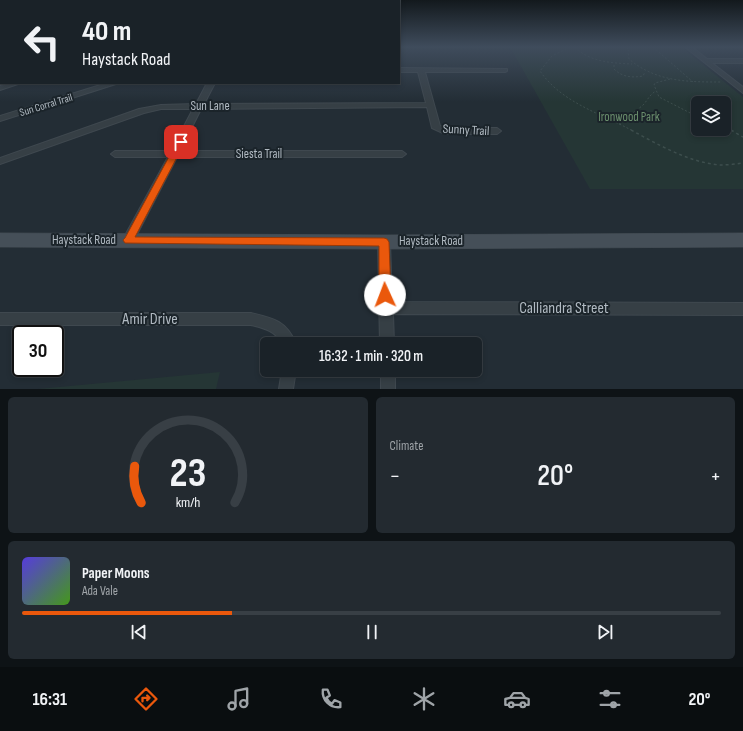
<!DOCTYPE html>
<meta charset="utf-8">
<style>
:root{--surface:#1a2228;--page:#232a30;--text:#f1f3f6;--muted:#9fa4a8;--line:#383f45;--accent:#ea580c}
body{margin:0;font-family:"Sofia Sans Condensed",sans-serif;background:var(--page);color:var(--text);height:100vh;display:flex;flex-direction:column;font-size:15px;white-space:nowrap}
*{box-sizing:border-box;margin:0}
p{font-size:13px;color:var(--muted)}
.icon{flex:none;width:22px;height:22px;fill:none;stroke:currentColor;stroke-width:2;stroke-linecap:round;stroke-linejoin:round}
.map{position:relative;height:389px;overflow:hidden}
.panel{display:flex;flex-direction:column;gap:8px;padding:8px;background:#0e1316;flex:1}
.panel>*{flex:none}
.guide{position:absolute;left:0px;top:0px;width:400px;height:84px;box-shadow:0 2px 6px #0003,0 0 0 1px var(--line);background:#1a2228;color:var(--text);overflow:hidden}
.buttons{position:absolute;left:691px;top:96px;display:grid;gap:8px}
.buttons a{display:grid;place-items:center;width:40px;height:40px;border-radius:6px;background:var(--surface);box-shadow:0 2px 6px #0003,0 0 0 1px var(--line);font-size:20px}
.speed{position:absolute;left:12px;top:325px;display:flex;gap:8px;font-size:20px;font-weight:700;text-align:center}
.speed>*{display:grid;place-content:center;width:52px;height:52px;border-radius:50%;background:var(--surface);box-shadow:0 2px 6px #0003,0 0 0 1px var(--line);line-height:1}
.speed .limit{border:2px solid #111;border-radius:6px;background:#fff;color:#111}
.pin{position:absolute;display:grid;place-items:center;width:34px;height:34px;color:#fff;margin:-17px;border-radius:8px;box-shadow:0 2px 6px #0006}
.me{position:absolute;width:44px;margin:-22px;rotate:358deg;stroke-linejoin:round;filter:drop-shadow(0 0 3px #0008)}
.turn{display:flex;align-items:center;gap:14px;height:84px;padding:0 16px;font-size:18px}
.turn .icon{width:52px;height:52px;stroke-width:2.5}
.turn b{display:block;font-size:28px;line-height:34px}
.big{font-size:30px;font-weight:600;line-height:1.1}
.panel .card{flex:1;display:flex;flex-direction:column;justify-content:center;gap:6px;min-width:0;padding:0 14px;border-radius:6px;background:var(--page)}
.panel .dial{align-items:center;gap:0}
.dial svg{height:104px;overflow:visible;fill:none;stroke:var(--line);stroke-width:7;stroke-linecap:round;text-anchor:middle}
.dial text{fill:var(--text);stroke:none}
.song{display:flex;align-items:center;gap:12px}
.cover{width:48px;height:48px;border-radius:6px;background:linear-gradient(135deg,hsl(250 70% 55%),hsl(100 70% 35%))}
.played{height:4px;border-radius:2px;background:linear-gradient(90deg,var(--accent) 30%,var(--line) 30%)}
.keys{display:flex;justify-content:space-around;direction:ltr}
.heat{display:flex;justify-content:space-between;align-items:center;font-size:22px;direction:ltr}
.panel .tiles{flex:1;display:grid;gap:8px;grid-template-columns:1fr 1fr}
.card:last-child{grid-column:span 2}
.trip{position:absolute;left:260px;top:337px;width:222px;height:40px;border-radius:6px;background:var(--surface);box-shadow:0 2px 6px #0003,0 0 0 1px var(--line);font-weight:600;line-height:40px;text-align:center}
.tab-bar{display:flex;height:64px;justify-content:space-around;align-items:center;background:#0a0e10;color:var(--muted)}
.tab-bar .icon{width:28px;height:28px}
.tab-bar .on{color:var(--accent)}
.tab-bar b{font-size:18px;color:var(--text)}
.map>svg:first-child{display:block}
</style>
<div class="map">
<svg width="743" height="389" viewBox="0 0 743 389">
<rect width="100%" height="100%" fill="#232d35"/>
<g fill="#253635" fill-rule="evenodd">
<path d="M510,47H681L743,97V189H590ZM698,103H724V129H698Z"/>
<path d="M220,372L216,389H38Z"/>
</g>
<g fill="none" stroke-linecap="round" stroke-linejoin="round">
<g stroke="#3f484f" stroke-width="2">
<g id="street">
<path d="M685,47H692L707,59H743V63H712L743,87V93Z"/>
<rect x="0" y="60" width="1" height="4"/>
<path d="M399,68L507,69V71L505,72H425L440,126L446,128H497L501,131L497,134H445L432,128L427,107L201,109L180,151H402L406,154L402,157H177L132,244L128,245L124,244L122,241L168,157H115L111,154L115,151H171L193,109H161L144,113L0,164V158L139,109L161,105L196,104L207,83H215L204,104L426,103L418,72H399Z"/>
<path d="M9,83H21L0,90V86Z"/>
<path d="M107,83H119L0,121V116Z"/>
<path d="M384,238L388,239L390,242L392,302L743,303V315L393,314L394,344H380L378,242L380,239Z"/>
<path d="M0,313H251C273,318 287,321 296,344H282C277,331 263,328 251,325H0Z"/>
<path d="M282,370H296L293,389H279Z"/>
<rect x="381" y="370" width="14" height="19"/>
</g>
</g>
<g stroke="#3f484f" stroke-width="1">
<path id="secondary" d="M0,233L384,235L743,233V247L384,249L0,247Z"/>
</g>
<g stroke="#3d4e4d" stroke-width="1" stroke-dasharray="2 2" stroke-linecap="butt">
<path d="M532,47H542"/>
<path d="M570,47L552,56L540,71C562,103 600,113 633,131"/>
<path d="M575,47C589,62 612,63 632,64"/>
<path d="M623,47L629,49"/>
<path d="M632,47L628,51L629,59C656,82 688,82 721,82"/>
<path d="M653,47L693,82"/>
<path d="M614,65V69C622,77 632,78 643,76L645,72"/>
<path d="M670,79L655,83L654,85L659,97L698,117"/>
<path d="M620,125V120C628,117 636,111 643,105C648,100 649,95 656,91"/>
<path d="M724,126L733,131"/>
</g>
<g stroke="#3d4e4d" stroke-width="1.5" stroke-dasharray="3 3" stroke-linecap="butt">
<path d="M631,130C659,145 690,163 721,165C728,165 736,164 743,163"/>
<path d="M731,130L743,137"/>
</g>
<use href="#street" fill="#363f45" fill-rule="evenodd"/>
<use href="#secondary" fill="#454f58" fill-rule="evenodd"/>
</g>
<linearGradient id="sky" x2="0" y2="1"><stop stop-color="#13191d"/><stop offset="0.46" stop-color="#3f4c5c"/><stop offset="1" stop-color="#3f4c5c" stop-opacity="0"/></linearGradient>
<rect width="743" height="102" fill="url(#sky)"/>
<path fill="#ea580c" stroke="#983908" d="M181,139L185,142L135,237L384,238L387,239L389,242L391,295L389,298L385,300L381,298L379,295V246L125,243L123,240L125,238L177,142Z"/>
<g text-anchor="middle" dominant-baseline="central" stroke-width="4" stroke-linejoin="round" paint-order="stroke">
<g font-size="11" fill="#b1bac2" stroke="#1b242a">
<text transform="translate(46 105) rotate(-17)">Sun Corral Trail</text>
</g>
<g font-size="13" fill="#b1bac2" stroke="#1b242a">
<text x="210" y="106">Sun Lane</text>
<text transform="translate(466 130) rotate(3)">Sunny Trail</text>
<text x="259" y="154">Siesta Trail</text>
<text x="84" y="240">Haystack Road</text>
<text x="431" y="241">Haystack Road</text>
</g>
<g font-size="13" fill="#6b8f6d" stroke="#1b242a">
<text x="629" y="117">Ironwood Park</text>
</g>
<g font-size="16" fill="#b1bac2" stroke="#1b242a">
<text x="564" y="308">Calliandra Street</text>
<text x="150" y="319">Amir Drive</text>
</g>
</g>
</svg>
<div class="buttons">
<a><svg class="icon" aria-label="layers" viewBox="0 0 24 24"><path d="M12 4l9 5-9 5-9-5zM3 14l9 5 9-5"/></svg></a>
</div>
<div class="speed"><div class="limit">30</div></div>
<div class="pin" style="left:181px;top:142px;background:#d93025"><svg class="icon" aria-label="arrive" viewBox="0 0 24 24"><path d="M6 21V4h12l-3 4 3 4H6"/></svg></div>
<svg class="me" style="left:385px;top:295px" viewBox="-20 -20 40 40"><circle r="19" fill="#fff"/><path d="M0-13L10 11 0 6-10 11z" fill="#ea580c"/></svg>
<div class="trip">16:32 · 1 min · 320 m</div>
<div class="guide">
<div class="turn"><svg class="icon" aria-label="left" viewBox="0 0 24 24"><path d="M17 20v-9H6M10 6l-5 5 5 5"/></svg><div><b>40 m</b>Haystack Road</div></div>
</div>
</div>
<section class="panel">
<div class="tiles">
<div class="card dial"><svg viewBox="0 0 100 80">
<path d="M14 69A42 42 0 1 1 86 69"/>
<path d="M14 69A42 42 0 0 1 9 41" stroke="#ea580c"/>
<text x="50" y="56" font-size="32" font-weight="700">23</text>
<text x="50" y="72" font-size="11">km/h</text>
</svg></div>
<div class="card"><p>Climate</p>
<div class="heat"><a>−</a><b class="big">20°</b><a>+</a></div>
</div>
<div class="card">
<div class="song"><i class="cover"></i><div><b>Paper Moons</b><p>Ada Vale</p></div></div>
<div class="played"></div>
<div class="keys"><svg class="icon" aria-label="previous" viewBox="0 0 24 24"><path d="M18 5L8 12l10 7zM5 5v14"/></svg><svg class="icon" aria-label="pause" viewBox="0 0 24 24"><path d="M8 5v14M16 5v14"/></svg><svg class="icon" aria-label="next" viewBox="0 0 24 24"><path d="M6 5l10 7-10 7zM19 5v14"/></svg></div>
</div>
</div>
</section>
<nav class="tab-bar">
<b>16:31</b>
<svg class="icon on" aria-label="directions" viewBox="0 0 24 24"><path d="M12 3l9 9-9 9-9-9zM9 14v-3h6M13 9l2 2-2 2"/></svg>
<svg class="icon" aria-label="music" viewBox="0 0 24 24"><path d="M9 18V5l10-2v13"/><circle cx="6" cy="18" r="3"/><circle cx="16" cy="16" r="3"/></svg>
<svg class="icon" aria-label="phone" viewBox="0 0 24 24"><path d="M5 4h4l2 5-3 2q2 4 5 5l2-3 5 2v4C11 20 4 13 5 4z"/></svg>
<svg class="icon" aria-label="climate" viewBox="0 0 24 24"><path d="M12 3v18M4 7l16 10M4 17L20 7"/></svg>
<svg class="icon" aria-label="car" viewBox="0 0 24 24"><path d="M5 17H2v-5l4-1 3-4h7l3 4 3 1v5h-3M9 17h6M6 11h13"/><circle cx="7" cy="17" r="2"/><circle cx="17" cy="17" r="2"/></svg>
<svg class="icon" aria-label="filters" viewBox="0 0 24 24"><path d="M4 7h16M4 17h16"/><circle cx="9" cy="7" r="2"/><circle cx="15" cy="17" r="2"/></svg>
<b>20°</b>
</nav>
